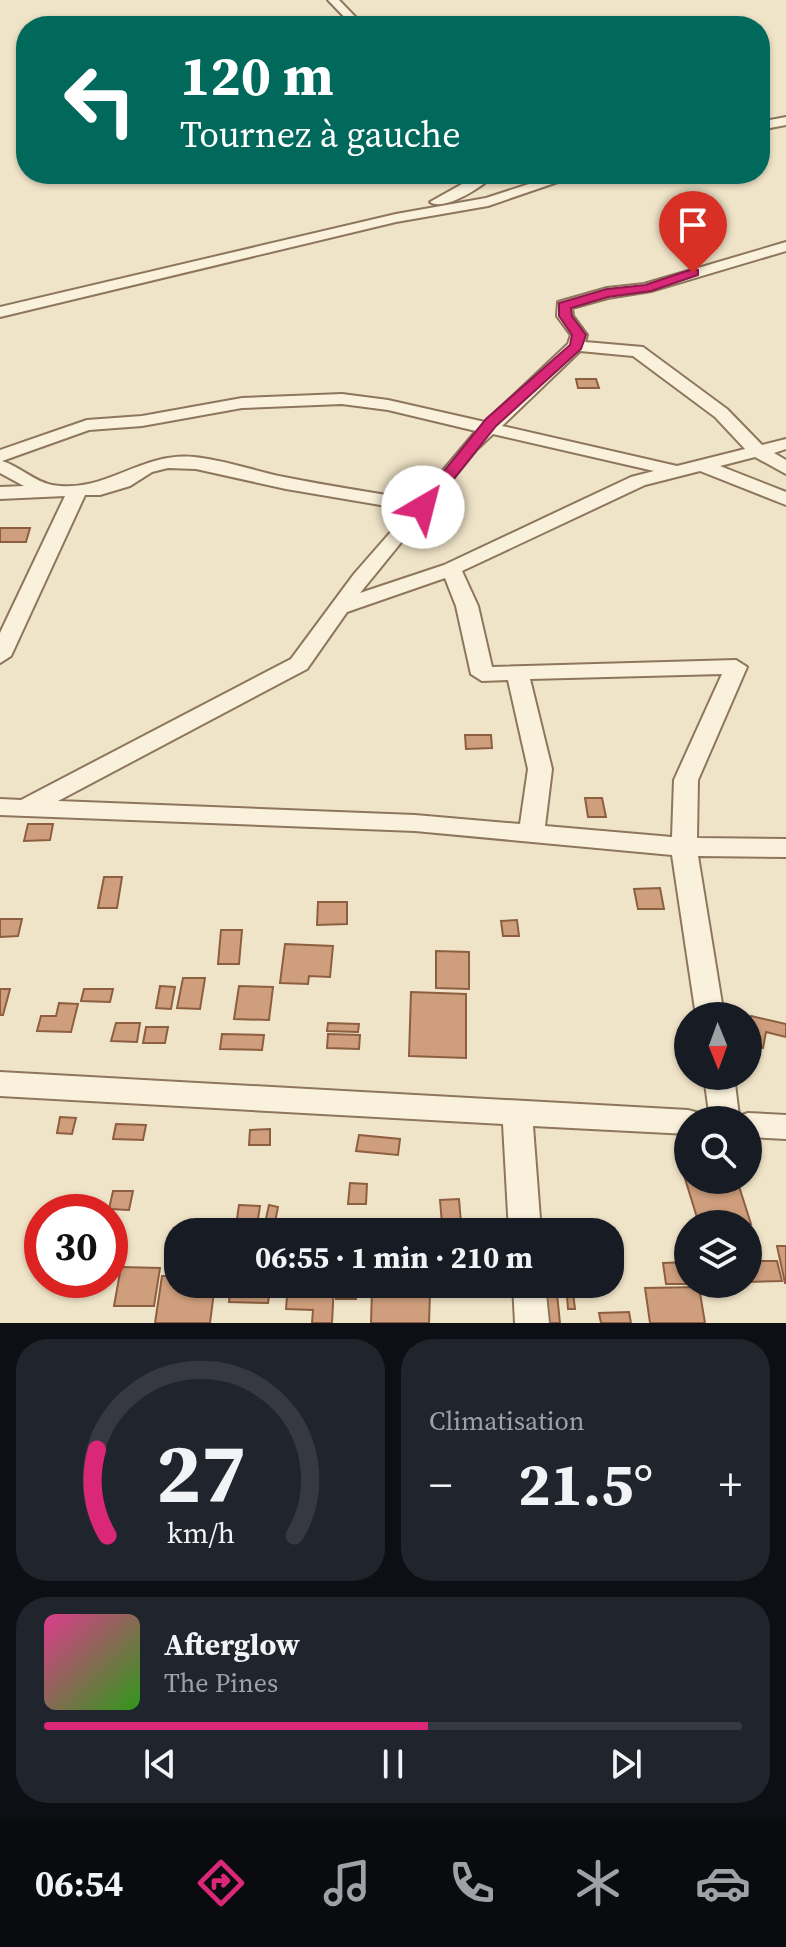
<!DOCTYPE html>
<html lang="fr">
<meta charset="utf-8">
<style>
:root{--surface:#171b24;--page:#20242c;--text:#f1f3f6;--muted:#9ea1a6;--line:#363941;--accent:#db2777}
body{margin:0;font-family:"Source Serif 4",serif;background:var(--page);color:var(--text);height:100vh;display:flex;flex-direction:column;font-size:30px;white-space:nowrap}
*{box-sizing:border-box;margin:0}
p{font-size:26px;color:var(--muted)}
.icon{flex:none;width:44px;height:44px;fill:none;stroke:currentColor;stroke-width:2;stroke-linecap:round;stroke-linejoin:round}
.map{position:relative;height:1323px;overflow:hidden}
.sheet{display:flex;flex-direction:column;gap:16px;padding:16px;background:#0d0f14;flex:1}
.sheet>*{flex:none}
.top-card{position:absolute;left:16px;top:16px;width:754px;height:168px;border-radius:32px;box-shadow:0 2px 6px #0004;background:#00695c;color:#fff;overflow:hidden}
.needle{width:52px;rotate:179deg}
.fabs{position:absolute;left:674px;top:1002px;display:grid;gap:16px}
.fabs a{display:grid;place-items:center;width:88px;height:88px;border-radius:50%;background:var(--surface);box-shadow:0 2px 6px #0004;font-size:40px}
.speed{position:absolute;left:24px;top:1194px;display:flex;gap:16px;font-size:40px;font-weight:700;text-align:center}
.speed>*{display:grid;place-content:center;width:104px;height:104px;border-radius:50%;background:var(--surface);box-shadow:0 2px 6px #0004;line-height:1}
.speed .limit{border:12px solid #d22;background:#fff;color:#111}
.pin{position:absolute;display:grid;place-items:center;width:68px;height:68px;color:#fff;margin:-82px -34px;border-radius:50% 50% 50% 0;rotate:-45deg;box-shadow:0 0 8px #0007}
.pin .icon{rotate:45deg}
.me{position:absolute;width:88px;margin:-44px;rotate:37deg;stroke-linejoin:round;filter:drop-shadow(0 0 6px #0008)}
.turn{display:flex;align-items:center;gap:28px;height:168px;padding:0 32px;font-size:36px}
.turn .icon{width:104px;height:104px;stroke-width:2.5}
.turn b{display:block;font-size:56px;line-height:68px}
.big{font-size:60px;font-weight:700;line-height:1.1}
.sheet .widget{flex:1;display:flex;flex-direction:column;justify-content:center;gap:12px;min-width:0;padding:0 28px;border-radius:32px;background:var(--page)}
.sheet .dial{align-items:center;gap:0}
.dial svg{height:208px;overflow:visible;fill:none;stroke:var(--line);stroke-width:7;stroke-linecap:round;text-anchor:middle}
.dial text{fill:var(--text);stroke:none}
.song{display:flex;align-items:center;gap:24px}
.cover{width:96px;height:96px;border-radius:12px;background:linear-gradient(135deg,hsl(330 70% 55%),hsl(110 70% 35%))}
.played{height:8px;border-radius:4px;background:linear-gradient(90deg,var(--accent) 55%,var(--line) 55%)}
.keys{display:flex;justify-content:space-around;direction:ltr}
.heat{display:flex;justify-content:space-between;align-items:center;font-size:44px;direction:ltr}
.sheet .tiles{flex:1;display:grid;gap:16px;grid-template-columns:1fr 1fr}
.widget:last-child{grid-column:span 2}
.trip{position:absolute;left:164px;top:1218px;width:460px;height:80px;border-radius:32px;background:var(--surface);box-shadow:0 2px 6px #0004;font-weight:700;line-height:80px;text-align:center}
.menu{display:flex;height:128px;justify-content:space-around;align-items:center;background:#090b0e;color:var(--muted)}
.menu .icon{width:56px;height:56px}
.menu .on{color:var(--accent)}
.menu b{font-size:36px;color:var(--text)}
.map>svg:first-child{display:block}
</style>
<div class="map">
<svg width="786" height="1323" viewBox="0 0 786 1323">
<rect width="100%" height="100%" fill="#f0e4c8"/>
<g fill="#cf9f7d" stroke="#8d5f41" stroke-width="2">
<path d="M576,379H596L599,388H578Z"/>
<path d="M0,528H30L26,542H0Z"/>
<path d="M465,735H491L492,748L466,749Z"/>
<path d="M585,798H602L606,817H588Z"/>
<path d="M28,824H53L50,840L24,841Z"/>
<path d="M104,877H122L117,908H98Z"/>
<path d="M660,888L664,909H638L634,889Z"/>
<path d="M318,902H347V924L317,925Z"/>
<path d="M0,919H22L18,936L0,937Z"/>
<path d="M517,920L519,936H503L501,921Z"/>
<path d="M221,930H242L239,964H218Z"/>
<path d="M285,944L333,946L330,977L309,976L308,984L280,983Z"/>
<path d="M436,951L469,952V989L436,988Z"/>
<path d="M183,978H205L200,1009L177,1008Z"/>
<path d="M160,986L175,987L171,1009L156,1008Z"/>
<path d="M239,986L273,987L269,1020L234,1019Z"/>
<path d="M0,989H10L3,1015H0Z"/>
<path d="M84,989H113L110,1002L81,1001Z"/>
<path d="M411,992L466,994V1058L409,1056Z"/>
<path d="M59,1003L78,1004L71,1032L37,1031L41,1016H56Z"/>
<path d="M751,1016L786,1024V1037L766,1032L763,1048L748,1044Z"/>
<path d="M116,1023H140L137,1042L111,1041Z"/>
<path d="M328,1023L359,1024L358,1032L327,1031Z"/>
<path d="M146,1027H168L165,1043H143Z"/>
<path d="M222,1034L264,1035L262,1050L220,1049Z"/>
<path d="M328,1034L360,1035L359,1049L327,1048Z"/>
<path d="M60,1117L76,1118L72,1134L57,1133Z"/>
<path d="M116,1124L146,1125L143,1140L113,1139Z"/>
<path d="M270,1129V1145H249L250,1130Z"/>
<path d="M359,1135L400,1139L398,1155L356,1151Z"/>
<path d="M688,1171V1180H737L751,1224H699L683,1172Z"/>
<path d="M350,1183L367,1184L366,1204H348Z"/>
<path d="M113,1191H133L129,1210L109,1209Z"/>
<path d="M459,1199L461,1223L442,1224L440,1200Z"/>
<path d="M239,1205L260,1206L256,1232H235Z"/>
<path d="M269,1205L278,1207L273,1232H263Z"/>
<path d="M110,1219L119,1220L111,1260H110Z"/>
<path d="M777,1246H786V1283H785Z"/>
<path d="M748,1261H777L782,1281L748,1282Z"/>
<path d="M688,1262V1284H694H666L663,1263Z"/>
<path d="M121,1267L160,1268L154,1306H114Z"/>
<path d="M162,1276H178V1284H215L210,1323H155Z"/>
<path d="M231,1284H271L268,1303L229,1302Z"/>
<path d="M288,1284H334L332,1323H312L313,1310L286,1309Z"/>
<path d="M337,1284H357L356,1299H336Z"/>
<path d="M531,1284H556L560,1323H535Z"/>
<path d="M566,1284H572L575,1309H568Z"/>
<path d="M699,1287L705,1323H650L645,1288Z"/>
<path d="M372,1290L430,1292L429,1323H371Z"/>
<path d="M629,1312L631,1323H601L599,1313Z"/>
</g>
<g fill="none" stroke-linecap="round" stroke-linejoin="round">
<g stroke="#8d765c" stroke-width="4">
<g id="street">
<path d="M328,0H339L364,26H353Z"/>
<path d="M786,117V125L760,130V122Z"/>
<path d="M480,174H495C484,186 444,212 430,202Z"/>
<path d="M560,174H581L488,206L396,222L0,317V307L396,214L486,198Z"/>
<path d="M786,242V251L651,291L608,298L572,308L573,316L587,335L585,342L643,347L727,409L762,445L786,439V449L774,453L786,460V474L755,457L720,466L786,492V505L700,471L645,485L462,571L478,606L492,667L736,660L747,667L698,780L697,838L786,839V857L698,856L724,1016H696L672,855L415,831L0,815V799L21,800L291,659L354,574L410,510L286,489L196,469L168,468L152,472L130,486L100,495H85L11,656L0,663V633L65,496L0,499V487L24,486L0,473V450L87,420L142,416L242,398L342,394L388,400L485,422L568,344L571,335L557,316L558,302L607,288L644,284ZM580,351L633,356L715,417L745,449L677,466L502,426ZM342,404L388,410L476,431L418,500C374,493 329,486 284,477C255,471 224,460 194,457C139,452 107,494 52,485C35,482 19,466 2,461L89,430L142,426L242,408ZM493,434L654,471L631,477L444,565L360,593L477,449ZM445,578L456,606L471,674L482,681L508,680L528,769L520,824L415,815L58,801L307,669L347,612ZM722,674L674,780L672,837L545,826L552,769L530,679Z"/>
<path d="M0,1072L688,1110L699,1113L702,1120H688V1134L533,1126L541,1232H509L503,1124L0,1096Z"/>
<path d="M704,1076H734L739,1116L748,1113L786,1115V1139L748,1137V1120H710Z"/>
<path d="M513,1284H545L549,1323H515Z"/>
</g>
</g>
<use href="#street" fill="#faf1dc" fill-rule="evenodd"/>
</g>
<path fill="#db2777" stroke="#8e194d" stroke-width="2" d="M693,269L698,270V275L651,291L608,297L571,308L572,316L586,335L581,349L496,426L429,510H418V503L486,419L570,345L572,335L559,316V303L607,289L645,285Z"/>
</svg>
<div class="fabs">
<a><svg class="needle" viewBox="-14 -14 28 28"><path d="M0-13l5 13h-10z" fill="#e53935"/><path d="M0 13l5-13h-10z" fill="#9ea1a6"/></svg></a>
<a><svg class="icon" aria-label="search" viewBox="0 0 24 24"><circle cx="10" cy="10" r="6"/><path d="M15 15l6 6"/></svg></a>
<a><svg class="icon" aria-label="layers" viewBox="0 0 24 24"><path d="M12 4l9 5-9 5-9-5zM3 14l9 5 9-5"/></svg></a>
</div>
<div class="speed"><div class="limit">30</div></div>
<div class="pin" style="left:693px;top:273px;background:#d93025"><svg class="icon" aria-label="arrive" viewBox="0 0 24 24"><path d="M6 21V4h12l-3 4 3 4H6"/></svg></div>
<svg class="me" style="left:423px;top:507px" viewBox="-20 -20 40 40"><circle r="19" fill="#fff"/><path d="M0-13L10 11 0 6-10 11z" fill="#db2777"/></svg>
<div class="trip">06:55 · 1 min · 210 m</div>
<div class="top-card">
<div class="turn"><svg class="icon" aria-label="left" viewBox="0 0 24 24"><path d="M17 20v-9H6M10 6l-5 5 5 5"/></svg><div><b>120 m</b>Tournez à gauche</div></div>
</div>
</div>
<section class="sheet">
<div class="tiles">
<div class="widget dial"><svg viewBox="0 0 100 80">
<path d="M14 69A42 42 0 1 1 86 69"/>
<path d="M14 69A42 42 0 0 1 10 36" stroke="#db2777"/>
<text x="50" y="56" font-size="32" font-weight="700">27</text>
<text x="50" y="72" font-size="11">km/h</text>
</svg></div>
<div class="widget"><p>Climatisation</p>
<div class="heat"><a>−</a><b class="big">21.5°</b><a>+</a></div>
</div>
<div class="widget">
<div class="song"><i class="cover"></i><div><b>Afterglow</b><p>The Pines</p></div></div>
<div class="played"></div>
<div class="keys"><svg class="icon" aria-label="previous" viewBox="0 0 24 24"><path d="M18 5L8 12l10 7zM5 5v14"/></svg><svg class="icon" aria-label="pause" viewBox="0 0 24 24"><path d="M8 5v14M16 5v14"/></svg><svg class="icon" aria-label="next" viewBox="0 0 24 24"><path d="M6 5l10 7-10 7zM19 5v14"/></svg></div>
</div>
</div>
</section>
<nav class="menu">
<b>06:54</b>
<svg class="icon on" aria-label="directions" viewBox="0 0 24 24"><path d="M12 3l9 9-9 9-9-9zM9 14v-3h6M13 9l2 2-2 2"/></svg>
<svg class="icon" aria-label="music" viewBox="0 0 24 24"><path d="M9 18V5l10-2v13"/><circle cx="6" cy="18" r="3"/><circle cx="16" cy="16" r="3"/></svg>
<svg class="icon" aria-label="phone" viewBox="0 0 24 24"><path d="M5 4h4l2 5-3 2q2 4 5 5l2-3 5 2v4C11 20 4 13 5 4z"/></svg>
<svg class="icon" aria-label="climate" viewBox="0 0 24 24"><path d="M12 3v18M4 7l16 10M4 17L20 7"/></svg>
<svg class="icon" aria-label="car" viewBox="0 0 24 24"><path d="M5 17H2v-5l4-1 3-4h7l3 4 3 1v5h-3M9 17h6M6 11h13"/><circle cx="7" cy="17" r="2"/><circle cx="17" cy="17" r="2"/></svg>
</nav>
